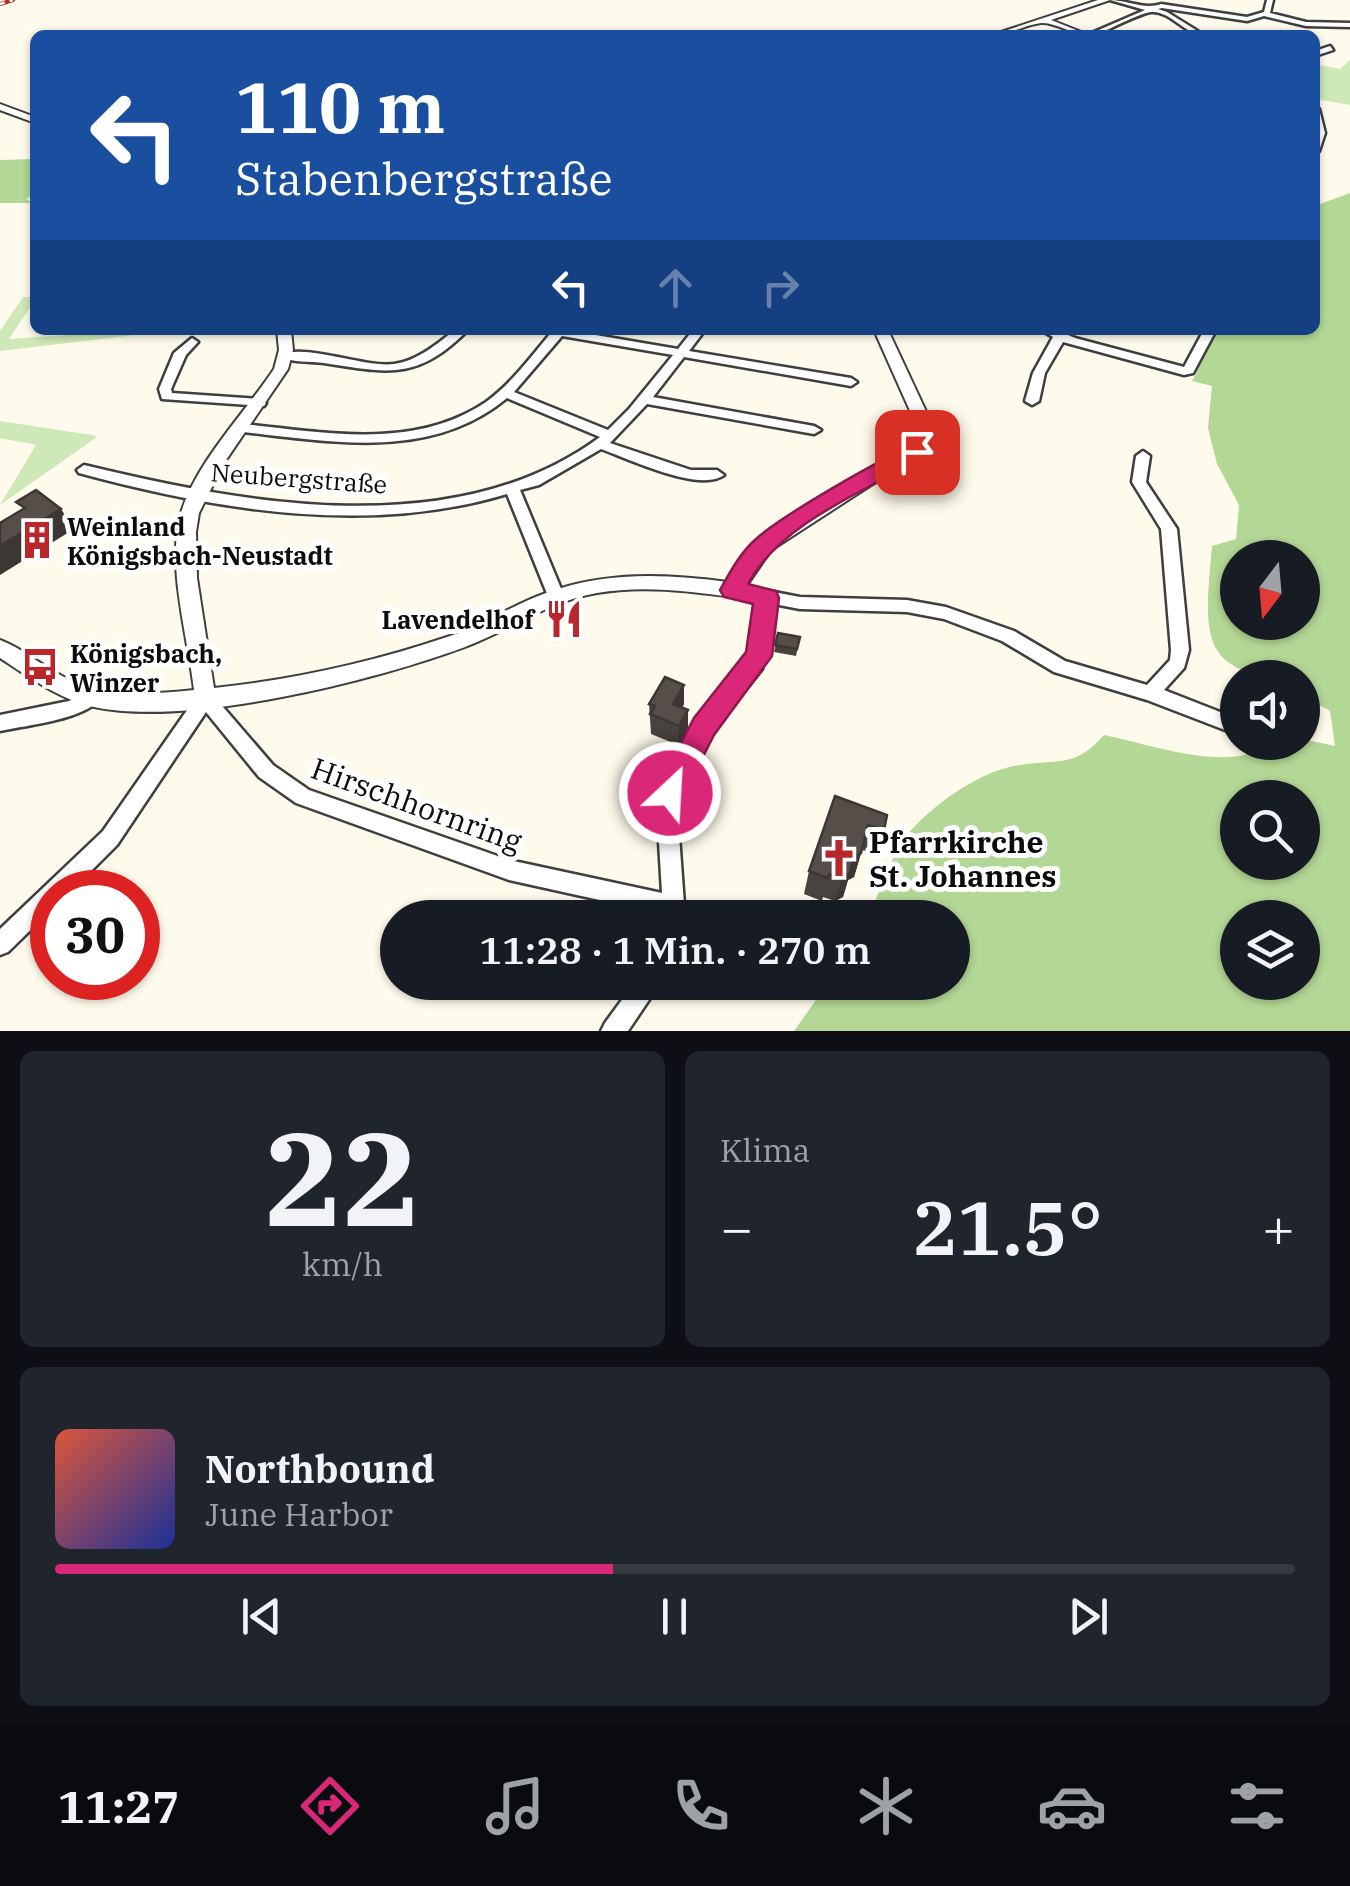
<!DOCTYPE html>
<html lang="de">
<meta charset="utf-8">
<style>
:root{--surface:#171b24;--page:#20242c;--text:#f1f3f6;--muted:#9ea1a6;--line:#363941;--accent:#db2777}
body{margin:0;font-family:"IBM Plex Serif",serif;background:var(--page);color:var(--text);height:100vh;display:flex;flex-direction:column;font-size:38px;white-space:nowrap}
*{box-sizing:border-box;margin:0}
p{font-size:32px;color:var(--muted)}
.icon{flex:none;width:55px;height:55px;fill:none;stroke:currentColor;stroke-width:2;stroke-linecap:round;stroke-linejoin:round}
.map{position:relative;height:1031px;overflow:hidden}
.panel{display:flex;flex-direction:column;gap:20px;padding:20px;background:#0d0f14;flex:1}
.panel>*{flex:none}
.guide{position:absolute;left:30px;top:30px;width:1290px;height:305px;border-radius:15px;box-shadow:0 2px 8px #0004;background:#1a4fa0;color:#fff;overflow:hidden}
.needle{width:65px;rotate:196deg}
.fabs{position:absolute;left:1220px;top:540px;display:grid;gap:20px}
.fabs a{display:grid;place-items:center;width:100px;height:100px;border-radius:50%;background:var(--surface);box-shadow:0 2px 8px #0004;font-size:50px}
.speed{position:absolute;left:30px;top:870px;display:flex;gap:20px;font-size:50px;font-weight:700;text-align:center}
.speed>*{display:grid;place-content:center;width:130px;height:130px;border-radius:50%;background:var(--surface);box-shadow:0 2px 8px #0004;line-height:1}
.speed .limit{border:15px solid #d22;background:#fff;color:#111}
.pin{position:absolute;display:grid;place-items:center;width:85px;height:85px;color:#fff;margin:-42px;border-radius:20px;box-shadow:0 5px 15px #0006}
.me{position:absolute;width:110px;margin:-55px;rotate:25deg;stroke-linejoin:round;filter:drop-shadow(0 0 8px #0008)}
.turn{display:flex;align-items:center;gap:35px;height:210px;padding:0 40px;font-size:45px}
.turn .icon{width:130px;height:130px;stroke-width:2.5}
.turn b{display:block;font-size:70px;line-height:85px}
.lanes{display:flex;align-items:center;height:95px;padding:0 40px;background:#0003;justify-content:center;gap:50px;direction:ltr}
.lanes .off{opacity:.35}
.big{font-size:75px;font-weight:600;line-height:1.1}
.panel .widget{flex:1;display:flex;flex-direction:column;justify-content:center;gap:15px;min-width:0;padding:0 35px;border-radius:15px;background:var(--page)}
.panel .dial{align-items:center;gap:0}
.dial b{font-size:130px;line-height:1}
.song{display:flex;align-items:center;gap:30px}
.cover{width:120px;height:120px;border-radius:15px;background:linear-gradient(135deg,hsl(10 70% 55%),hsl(230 70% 35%))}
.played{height:10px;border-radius:5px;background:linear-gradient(90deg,var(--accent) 45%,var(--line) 45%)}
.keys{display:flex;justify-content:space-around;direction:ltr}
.heat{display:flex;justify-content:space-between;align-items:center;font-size:55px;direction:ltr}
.panel .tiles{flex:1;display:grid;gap:20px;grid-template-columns:1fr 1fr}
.widget:last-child{grid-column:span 2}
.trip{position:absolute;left:380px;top:900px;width:590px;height:100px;border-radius:50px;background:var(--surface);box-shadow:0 2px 8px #0004;font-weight:600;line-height:100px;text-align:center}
.tabs{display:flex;height:160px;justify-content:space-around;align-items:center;background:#090b0e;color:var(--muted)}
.tabs .icon{width:70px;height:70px}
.tabs .active{color:var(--accent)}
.tabs b{font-size:45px;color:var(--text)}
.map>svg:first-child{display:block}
</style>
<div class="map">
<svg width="1350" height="1031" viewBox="0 0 1350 1031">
<rect width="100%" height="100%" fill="#fffbec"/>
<g fill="#cfe8b7">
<path d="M1350,60V105L1315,99V64L1340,69Z"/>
<path d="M23,297H35V300L9,339L138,330L135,335L0,351V331Z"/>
<path d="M0,421L92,435L97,437L0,505L36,445L0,438Z"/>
</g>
<g fill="#b3d896" fill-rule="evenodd">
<path d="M32,159L35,194L26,199L33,203H0V160Z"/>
<path d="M1350,193V1031H794L828,983L952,982V918L869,917C881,888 892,850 914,827C940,800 983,770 1020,765C1059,759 1075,768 1104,735C1150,744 1232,775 1269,743L1302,742L1303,739L1335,746L1330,711L1303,696L1302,678C1197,678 1204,636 1212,546L1236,539L1239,505L1217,464L1208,428L1212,386L1192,381L1218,330H1315V206ZM1238,558H1302V622H1238ZM1238,798H1302V862H1238ZM1238,918H1302V982H1238Z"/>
</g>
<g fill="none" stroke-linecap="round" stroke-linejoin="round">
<g stroke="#3f3f3f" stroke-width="5">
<g id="minor">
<path d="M1110,0C1127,0 1144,10 1161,4L1247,17L1264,12L1267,0H1273L1270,13L1306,22L1350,23V27L1306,26L1264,16L1247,21L1162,8L1158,9L1167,12L1204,35C1185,35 1170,10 1151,12C1138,14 1110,29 1096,35H1087L1145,10Z"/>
<path d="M1330,46L1333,50L1315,56V51Z"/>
<path d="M1315,107L1319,109L1325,133L1319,151L1315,154Z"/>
<path d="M455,330H468C417,381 389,373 324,363C310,361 291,363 279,356C303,342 363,368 394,364C417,361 437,344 455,330Z"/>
<path d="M539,330H566L678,349L693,330H705L689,351L851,378L857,382L851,386L684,357L653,397L814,426L821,430L814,434L647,404L610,443L691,470H717L724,475C700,493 629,459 601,449L539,485L520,490L564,596L562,600H550L548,596L507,494C368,536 216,510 79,473L77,470L84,465C245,504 456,544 600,437L507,398C431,461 333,442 243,432L236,428L243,424C324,432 413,451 486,402C511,384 530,358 550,334ZM562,336L673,355L629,409L608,430L514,392Z"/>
<path d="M1041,330H1069L1066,334L1075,338L1184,367L1204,330H1216L1193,373L1184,375L1063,342L1045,373L1039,401L1032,405L1025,401L1033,373L1053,337Z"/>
<path d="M192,338L198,342L186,355L171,389L172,393L259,399L266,403L264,406L162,399L159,389L174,353Z"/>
<path d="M1143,451L1150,456L1146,482L1177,529L1189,650L1184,668L1164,690L1238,719V735L1147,700L1054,672L1002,641L944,619L907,612L800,609L774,604L762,669L711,733L681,783L677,808L685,918H663V914L509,880L296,803L259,777L206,712L117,845L70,892H52V909L8,952L0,955V929L103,831L199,693L205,690L211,693L273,765L309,790L509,860L662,893L657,808L662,781L697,721L748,662L758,601L727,594L725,590L727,586L733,584L800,597L907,600L946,607L1014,631L1065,661L1147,685L1170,660L1171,650L1161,529L1132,482L1136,456Z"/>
<path d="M92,690L98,693L101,698C84,720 27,725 0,731V715L69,701Z"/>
<path d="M635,982H661L628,1031H601L605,1023Z"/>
</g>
</g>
<g stroke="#3f3f3f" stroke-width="4">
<g id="tertiary">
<path d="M1098,0H1110L1051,20L1089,35C1072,35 1056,22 1041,23C1024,25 1010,35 992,35Z"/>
<path d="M0,104L35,117V123L0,110Z"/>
<path d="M277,330H291L293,350L288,369L224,463L199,513L196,532L197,578L214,688C292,680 373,662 447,637C482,626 512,605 546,593C606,571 666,574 728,582L759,540L920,441L915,422L874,330H888L931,422L936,443L771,550L740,595L733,597C688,591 642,585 597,593C549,601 510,630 465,647C374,681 188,727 94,707C59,699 29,677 0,658V640C22,648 41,665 62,676C102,697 149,695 194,690C188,637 166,565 181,513C196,462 245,413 274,369L279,350Z"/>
</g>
</g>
<use href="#minor" fill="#fff" fill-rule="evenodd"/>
<use href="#tertiary" fill="#fff" fill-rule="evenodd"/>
<g stroke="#b9272b" stroke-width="4">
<path id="rail" d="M0,4L13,0"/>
</g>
<use href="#rail" stroke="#fff" stroke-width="2.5" stroke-dasharray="5" stroke-linecap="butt"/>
</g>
<g fill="#49433f">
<path d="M778,633L800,637L796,656L774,652Z"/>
<path d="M684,685V704L682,708L688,710V730L678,745L651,734L649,704Z"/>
<path d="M835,796L884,830L877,854L862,850L854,877L848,880L843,897L835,901L823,897L822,901L804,894L809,871Z"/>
</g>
<g fill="#3c3733">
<path d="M61,509L74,529L0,575V546Z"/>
<path d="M684,685V704L673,724V704Z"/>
<path d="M688,710V730L678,745L679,726Z"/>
<path d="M861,853L854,877L848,880L843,897L835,901L842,878L854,857Z"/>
</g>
<g fill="#554e49" stroke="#3c3733" stroke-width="2.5">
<path d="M36,490L61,509L0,546V523L25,508L16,502Z"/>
<path d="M778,633L800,637L797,649L775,645Z"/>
<path d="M665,677L684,685L673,704L688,710L679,726L650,714L655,706L649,704Z"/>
<path d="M835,796L887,815L884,830L868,825L861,853L854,857L850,873L842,878L829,874L828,878L809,871Z"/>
</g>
<path fill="#db2777" stroke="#8e194d" stroke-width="2.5" d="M917,445L925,447V457C867,490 780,523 748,584L776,591L779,598L772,656L714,735L680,802L670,806L659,802L655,793L694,718L746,652L753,604L724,597L720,590C730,572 740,553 756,539C780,517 887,454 917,445Z"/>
<defs>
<g id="building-bare" transform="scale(3)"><path d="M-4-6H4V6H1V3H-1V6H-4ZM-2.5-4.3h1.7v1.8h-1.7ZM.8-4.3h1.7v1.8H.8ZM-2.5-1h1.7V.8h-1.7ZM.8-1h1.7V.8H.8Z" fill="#b9272b" stroke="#fff" stroke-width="2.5" paint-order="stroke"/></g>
<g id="restaurant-bare" transform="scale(3)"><path d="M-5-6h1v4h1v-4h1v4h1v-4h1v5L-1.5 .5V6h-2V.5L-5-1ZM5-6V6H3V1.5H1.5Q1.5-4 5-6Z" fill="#b9272b" stroke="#fff" stroke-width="2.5" paint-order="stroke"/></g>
<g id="bus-bare" transform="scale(3)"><path d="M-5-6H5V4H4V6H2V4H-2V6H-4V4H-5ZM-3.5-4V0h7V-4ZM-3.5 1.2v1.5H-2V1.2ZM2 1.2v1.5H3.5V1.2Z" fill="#b9272b" stroke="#fff" stroke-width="2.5" paint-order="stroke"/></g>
<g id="church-bare" transform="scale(3)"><path d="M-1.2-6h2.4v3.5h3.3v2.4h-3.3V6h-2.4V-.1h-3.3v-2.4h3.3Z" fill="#b9272b" stroke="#fff" stroke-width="2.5" paint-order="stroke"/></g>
</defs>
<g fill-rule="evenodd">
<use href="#building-bare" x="37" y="540"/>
<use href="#restaurant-bare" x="564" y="619"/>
<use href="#bus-bare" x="40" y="667"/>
<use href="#church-bare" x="839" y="858"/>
</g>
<g text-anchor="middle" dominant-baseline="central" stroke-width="10" stroke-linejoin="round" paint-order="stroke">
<g font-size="25" fill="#0c0c0c" stroke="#fff">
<text transform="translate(299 478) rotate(4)">Neubergstraße</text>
</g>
<g font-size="25" font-weight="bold" fill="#0c0c0c" stroke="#fff" text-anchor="start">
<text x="67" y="526">Weinland<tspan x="67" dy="29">Königsbach-Neustadt</tspan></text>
<text x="534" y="619" text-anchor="end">Lavendelhof</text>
<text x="70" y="653">Königsbach,<tspan x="70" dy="29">Winzer</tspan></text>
</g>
<g font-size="30" fill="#0c0c0c" stroke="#fff">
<text transform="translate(417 804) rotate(20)">Hirschhornring</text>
</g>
<g font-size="30" font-weight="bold" fill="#0c0c0c" stroke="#fff" text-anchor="start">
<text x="869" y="841">Pfarrkirche<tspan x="869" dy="34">St. Johannes</tspan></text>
</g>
</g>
</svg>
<div class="fabs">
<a><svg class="needle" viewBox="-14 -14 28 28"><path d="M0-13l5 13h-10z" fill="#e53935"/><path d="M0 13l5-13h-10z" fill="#9ea1a6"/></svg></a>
<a><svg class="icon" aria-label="sound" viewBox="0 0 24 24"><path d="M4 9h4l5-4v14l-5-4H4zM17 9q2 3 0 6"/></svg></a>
<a><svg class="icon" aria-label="search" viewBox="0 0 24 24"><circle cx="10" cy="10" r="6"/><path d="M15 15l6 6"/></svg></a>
<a><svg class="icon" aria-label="layers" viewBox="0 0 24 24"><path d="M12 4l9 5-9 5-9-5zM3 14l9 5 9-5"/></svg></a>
</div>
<div class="speed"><div class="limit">30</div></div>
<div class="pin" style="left:917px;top:452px;background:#d93025"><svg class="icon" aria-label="arrive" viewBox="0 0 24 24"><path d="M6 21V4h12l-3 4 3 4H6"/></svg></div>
<svg class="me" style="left:670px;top:793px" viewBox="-20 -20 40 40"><circle r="17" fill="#db2777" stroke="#fff" stroke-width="3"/><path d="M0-11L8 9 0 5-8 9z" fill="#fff"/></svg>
<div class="trip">11:28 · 1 Min. · 270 m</div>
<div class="guide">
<div class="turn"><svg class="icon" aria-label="left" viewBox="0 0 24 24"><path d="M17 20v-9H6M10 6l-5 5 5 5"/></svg><div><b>110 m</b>Stabenbergstraße</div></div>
<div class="lanes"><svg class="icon" aria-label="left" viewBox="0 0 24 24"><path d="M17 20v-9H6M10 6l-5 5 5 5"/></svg><svg class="icon off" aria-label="ahead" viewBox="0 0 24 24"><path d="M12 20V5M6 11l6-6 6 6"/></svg><svg class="icon off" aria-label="right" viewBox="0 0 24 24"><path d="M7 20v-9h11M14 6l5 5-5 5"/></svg></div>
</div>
</div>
<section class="panel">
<div class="tiles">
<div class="widget dial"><b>22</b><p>km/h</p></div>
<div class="widget"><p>Klima</p>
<div class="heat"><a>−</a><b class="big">21.5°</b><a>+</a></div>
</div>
<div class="widget">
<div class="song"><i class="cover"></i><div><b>Northbound</b><p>June Harbor</p></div></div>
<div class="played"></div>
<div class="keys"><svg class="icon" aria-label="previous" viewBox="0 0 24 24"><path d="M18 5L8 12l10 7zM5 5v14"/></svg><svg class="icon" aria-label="pause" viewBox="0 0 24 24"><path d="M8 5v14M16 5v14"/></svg><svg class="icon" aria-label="next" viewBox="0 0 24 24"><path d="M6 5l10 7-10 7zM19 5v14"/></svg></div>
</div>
</div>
</section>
<nav class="tabs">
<b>11:27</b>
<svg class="icon active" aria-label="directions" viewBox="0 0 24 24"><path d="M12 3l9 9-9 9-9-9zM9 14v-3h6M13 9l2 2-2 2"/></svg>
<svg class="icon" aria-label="music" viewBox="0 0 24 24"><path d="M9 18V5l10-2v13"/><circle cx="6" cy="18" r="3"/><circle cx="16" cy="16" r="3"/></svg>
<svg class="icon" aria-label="phone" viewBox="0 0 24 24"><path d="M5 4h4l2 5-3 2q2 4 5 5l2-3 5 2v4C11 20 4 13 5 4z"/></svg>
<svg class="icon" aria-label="climate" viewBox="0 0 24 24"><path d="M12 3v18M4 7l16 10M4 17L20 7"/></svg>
<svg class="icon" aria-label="car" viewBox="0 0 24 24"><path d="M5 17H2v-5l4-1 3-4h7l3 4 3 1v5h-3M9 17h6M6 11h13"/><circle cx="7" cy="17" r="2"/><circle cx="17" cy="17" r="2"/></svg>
<svg class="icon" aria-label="filters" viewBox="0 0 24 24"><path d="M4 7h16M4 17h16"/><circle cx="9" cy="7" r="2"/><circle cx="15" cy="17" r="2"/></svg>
</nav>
